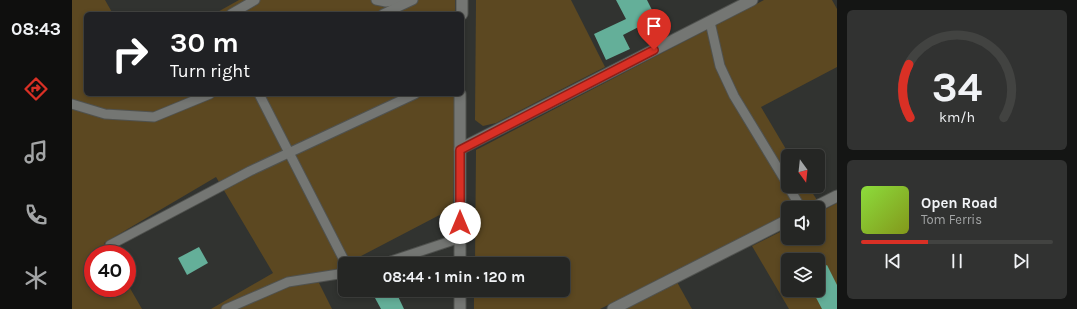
<!DOCTYPE html>
<meta charset="utf-8">
<style>
:root{--surface:#252624;--page:#313231;--text:#f1f3f6;--muted:#a3a5a6;--line:#424341;--accent:#d93025}
body{margin:0;font-family:Karla,sans-serif;background:var(--page);color:var(--text);height:100vh;display:flex;flex-direction:column;font-size:15px;white-space:nowrap}
*{box-sizing:border-box;margin:0}
p{font-size:13px;color:var(--muted)}
.icon{flex:none;width:22px;height:22px;fill:none;stroke:currentColor;stroke-width:2;stroke-linecap:round;stroke-linejoin:round}
.map{position:relative;flex:1;overflow:hidden}
.panel{display:flex;flex-direction:column;gap:10px;padding:10px;background:#141514;width:240px}
.panel>*{flex:none}
.guide{position:absolute;left:12px;top:12px;width:380px;height:84px;border-radius:6px;box-shadow:0 2px 6px #0003,0 0 0 1px var(--line);background:#202124;color:#fff;overflow:hidden}
.needle{width:26px;rotate:165deg}
.fabs{position:absolute;left:709px;top:149px;display:grid;gap:8px}
.fabs a{display:grid;place-items:center;width:44px;height:44px;border-radius:6px;background:var(--surface);box-shadow:0 2px 6px #0003,0 0 0 1px var(--line);font-size:20px}
.speed{position:absolute;left:12px;top:245px;display:flex;gap:8px;font-size:20px;font-weight:700;text-align:center}
.speed>*{display:grid;place-content:center;width:52px;height:52px;border-radius:50%;background:var(--surface);box-shadow:0 2px 6px #0003,0 0 0 1px var(--line);line-height:1}
.speed .limit{border:6px solid #d22;background:#fff;color:#111}
.pin{position:absolute;display:grid;place-items:center;width:34px;height:34px;color:#fff;margin:-41px -17px;border-radius:50% 50% 50% 0;rotate:-45deg;box-shadow:0 0 4px #0007}
.pin .icon{rotate:45deg}
.me{position:absolute;width:44px;margin:-22px;rotate:0deg;stroke-linejoin:round;filter:drop-shadow(0 0 3px #0008)}
.turn{display:flex;align-items:center;gap:14px;height:84px;padding:0 20px;font-size:18px}
.turn .icon{width:52px;height:52px;stroke-width:2.5}
.turn b{display:block;font-size:28px;line-height:34px}
.panel .widget{flex:1;display:flex;flex-direction:column;justify-content:center;gap:6px;min-width:0;padding:0 14px;border-radius:6px;background:var(--page)}
.panel .dial{align-items:center;gap:0}
.dial svg{height:104px;overflow:visible;fill:none;stroke:var(--line);stroke-width:7;stroke-linecap:round;text-anchor:middle}
.dial text{fill:var(--text);stroke:none}
.song{display:flex;align-items:center;gap:12px}
.cover{width:48px;height:48px;border-radius:6px;background:linear-gradient(135deg,hsl(90 70% 55%),hsl(70 70% 35%))}
.played{height:4px;border-radius:2px;background:linear-gradient(90deg,var(--accent) 35%,var(--line) 35%)}
.keys{display:flex;justify-content:space-around;direction:ltr}
.trip{position:absolute;left:266px;top:257px;width:232px;height:40px;border-radius:6px;background:var(--surface);box-shadow:0 2px 6px #0003,0 0 0 1px var(--line);font-weight:700;line-height:40px;text-align:center}
main{display:flex;flex:1;min-height:0}
.tabs{display:flex;flex-direction:column;width:72px;justify-content:space-around;align-items:center;background:#0f0f0e;color:var(--muted)}
.tabs .icon{width:28px;height:28px}
.tabs .selected{color:var(--accent)}
.tabs b{font-size:18px;color:var(--text)}
.map>svg:first-child{display:block}
</style>
<main>
<nav class="tabs">
<b>08:43</b>
<svg class="icon selected" aria-label="directions" viewBox="0 0 24 24"><path d="M12 3l9 9-9 9-9-9zM9 14v-3h6M13 9l2 2-2 2"/></svg>
<svg class="icon" aria-label="music" viewBox="0 0 24 24"><path d="M9 18V5l10-2v13"/><circle cx="6" cy="18" r="3"/><circle cx="16" cy="16" r="3"/></svg>
<svg class="icon" aria-label="phone" viewBox="0 0 24 24"><path d="M5 4h4l2 5-3 2q2 4 5 5l2-3 5 2v4C11 20 4 13 5 4z"/></svg>
<svg class="icon" aria-label="climate" viewBox="0 0 24 24"><path d="M12 3v18M4 7l16 10M4 17L20 7"/></svg>
</nav>
<div class="map">
<svg width="765" height="309" viewBox="0 0 765 309">
<rect width="100%" height="100%" fill="#313330"/>
<g fill="#5c4821" fill-rule="evenodd">
<path d="M0,0H33L41,14H14V94H383L381,208L245,279L260,309H139L201,273L144,177L32,243L38,254H21V288H55V283L70,309H0Z"/>
<path d="M167,0H383V14H142Z"/>
<path d="M404,0H499L533,67L424,123L411,126L403,120Z"/>
<path d="M692,0H760L765,9V67L689,107L718,156H716V186H736L745,200L729,208H716V215L528,309H402V290H491V264H403L404,150Z"/>
<path d="M765,203V309H717L680,246L716,228V238H746V213ZM716,260H746V290H716Z"/>
<path d="M605,282L620,309H552Z"/>
</g>
<g fill="#64af99">
<path d="M544,0H575L584,18L551,35L558,49L534,60L522,34L554,19Z"/>
<path d="M127,247L136,263L115,275L106,258Z"/>
<path d="M755,265L765,285V309H750L740,290H746V270Z"/>
<path d="M320,290H323L332,309H309L303,298Z"/>
</g>
<g fill="none" stroke-linecap="round" stroke-linejoin="round">
<g stroke="#50524f" stroke-width="11">
<g id="service">
<path d="M304,0L314,2L326,0"/>
<path d="M159,14L183,0"/>
<path d="M311,14L341,0"/>
<path d="M638,22L648,66L662,96L716,185"/>
<path d="M187,94L274,264"/>
<path d="M0,104L33,114L82,117L138,94"/>
<path d="M716,186L729,208"/>
<path d="M38,245L178,171L343,94"/>
<path d="M310,264L388,238"/>
<path d="M154,309L216,282L273,273"/>
</g>
</g>
<g stroke="#50524f" stroke-width="13">
<g id="minor">
<path d="M388,149L680,0"/>
<path d="M741,208L765,196"/>
<path d="M541,309L716,220"/>
</g>
</g>
<g stroke="#50524f" stroke-width="13">
<g id="tertiary">
<path d="M390,14V0"/>
<path d="M388,94V264"/>
<path d="M388,309V290"/>
</g>
</g>
<use href="#service" stroke="#747673" stroke-width="9"/>
<use href="#minor" stroke="#747673" stroke-width="11"/>
<use href="#tertiary" stroke="#747673" stroke-width="11"/>
</g>
<g fill="none" stroke-linecap="round" stroke-linejoin="round">
<g stroke="#8d1f18" stroke-width="10">
<path id="route" d="M388,223V150L582,50"/>
</g>
<use href="#route" stroke="#d93025" stroke-width="7"/>
</g>
</svg>
<div class="fabs">
<a><svg class="needle" viewBox="-14 -14 28 28"><path d="M0-13l5 13h-10z" fill="#e53935"/><path d="M0 13l5-13h-10z" fill="#a3a5a6"/></svg></a>
<a><svg class="icon" aria-label="sound" viewBox="0 0 24 24"><path d="M4 9h4l5-4v14l-5-4H4zM17 9q2 3 0 6"/></svg></a>
<a><svg class="icon" aria-label="layers" viewBox="0 0 24 24"><path d="M12 4l9 5-9 5-9-5zM3 14l9 5 9-5"/></svg></a>
</div>
<div class="speed"><div class="limit">40</div></div>
<div class="pin" style="left:582px;top:50px;background:#d93025"><svg class="icon" aria-label="arrive" viewBox="0 0 24 24"><path d="M6 21V4h12l-3 4 3 4H6"/></svg></div>
<svg class="me" style="left:388px;top:223px" viewBox="-20 -20 40 40"><circle r="19" fill="#fff"/><path d="M0-13L10 11 0 6-10 11z" fill="#d93025"/></svg>
<div class="trip">08:44 · 1 min · 120 m</div>
<div class="guide">
<div class="turn"><svg class="icon" aria-label="right" viewBox="0 0 24 24"><path d="M7 20v-9h11M14 6l5 5-5 5"/></svg><div><b>30 m</b>Turn right</div></div>
</div>
</div>
<section class="panel">
<div class="widget dial"><svg viewBox="0 0 100 80">
<path d="M14 69A42 42 0 1 1 86 69"/>
<path d="M14 69A42 42 0 0 1 13 28" stroke="#d93025"/>
<text x="50" y="56" font-size="32" font-weight="700">34</text>
<text x="50" y="72" font-size="11">km/h</text>
</svg></div>
<div class="widget">
<div class="song"><i class="cover"></i><div><b>Open Road</b><p>Tom Ferris</p></div></div>
<div class="played"></div>
<div class="keys"><svg class="icon" aria-label="previous" viewBox="0 0 24 24"><path d="M18 5L8 12l10 7zM5 5v14"/></svg><svg class="icon" aria-label="pause" viewBox="0 0 24 24"><path d="M8 5v14M16 5v14"/></svg><svg class="icon" aria-label="next" viewBox="0 0 24 24"><path d="M6 5l10 7-10 7zM19 5v14"/></svg></div>
</div>
</section>
</main>
